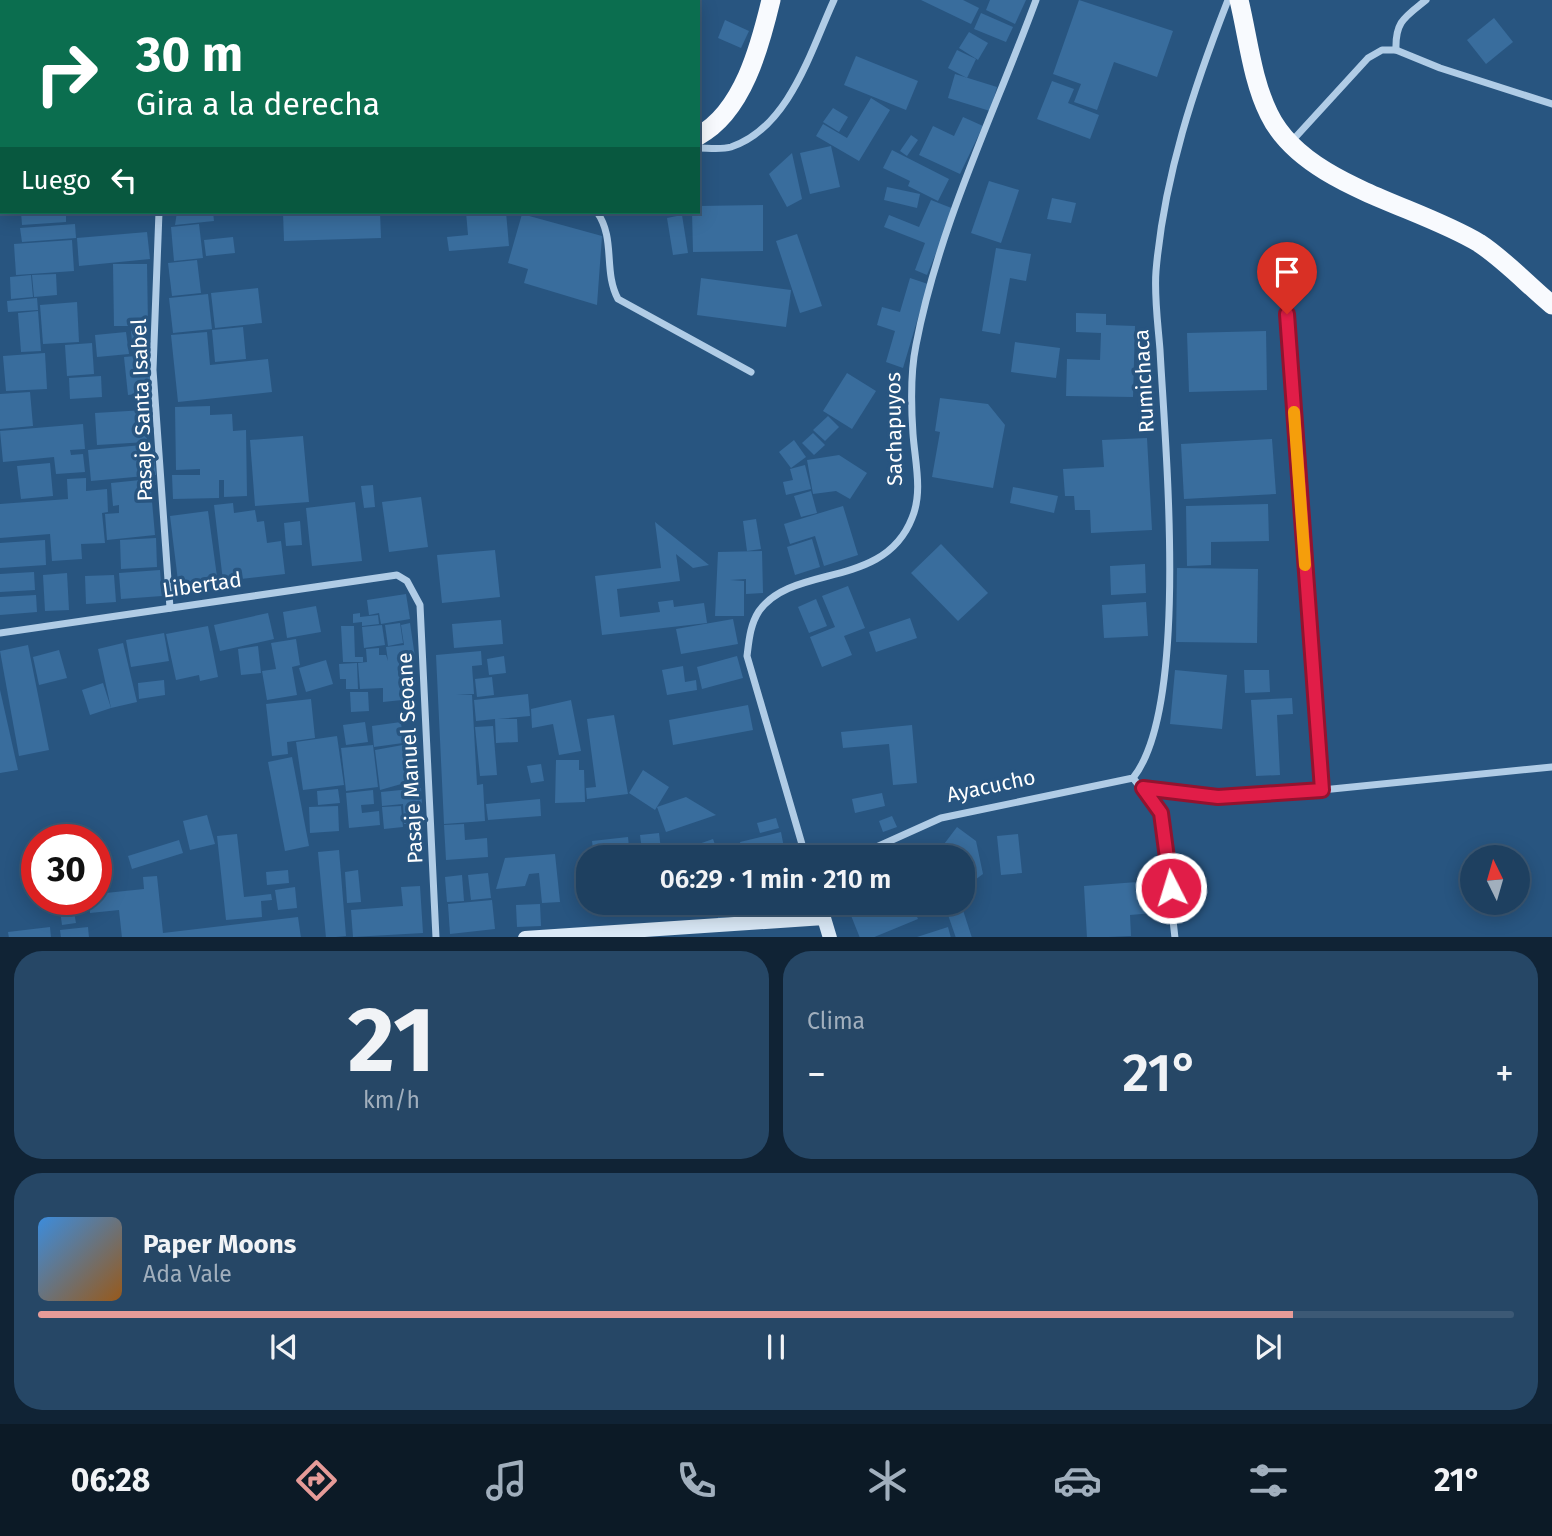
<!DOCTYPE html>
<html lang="es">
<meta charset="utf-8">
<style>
:root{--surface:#1e4060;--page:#264766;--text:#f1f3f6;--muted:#a1afbd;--line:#3c5975;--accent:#e69b98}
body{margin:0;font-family:"Fira Sans",sans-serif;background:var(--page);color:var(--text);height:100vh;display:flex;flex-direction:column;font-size:26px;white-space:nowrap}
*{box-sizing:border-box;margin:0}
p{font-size:23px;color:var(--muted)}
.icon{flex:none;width:38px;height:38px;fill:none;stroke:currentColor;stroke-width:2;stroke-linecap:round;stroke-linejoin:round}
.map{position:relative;height:937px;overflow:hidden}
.side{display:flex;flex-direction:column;gap:14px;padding:14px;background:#102335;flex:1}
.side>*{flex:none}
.hud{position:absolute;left:0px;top:0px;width:700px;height:214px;box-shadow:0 4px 18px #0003,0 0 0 2px var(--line);background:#0b6e4f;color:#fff;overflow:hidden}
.needle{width:46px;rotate:355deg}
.controls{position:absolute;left:1460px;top:845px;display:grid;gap:14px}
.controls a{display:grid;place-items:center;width:70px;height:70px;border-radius:50%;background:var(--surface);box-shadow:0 4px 18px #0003,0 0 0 2px var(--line);font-size:35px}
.speed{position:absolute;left:21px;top:824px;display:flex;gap:14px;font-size:35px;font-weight:700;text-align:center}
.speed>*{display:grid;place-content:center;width:91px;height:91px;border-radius:50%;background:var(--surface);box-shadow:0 4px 18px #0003,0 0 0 2px var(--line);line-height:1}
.speed .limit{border:10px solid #d22;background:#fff;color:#111}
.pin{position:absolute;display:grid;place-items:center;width:60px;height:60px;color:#fff;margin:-72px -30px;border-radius:50% 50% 50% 0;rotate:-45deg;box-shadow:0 0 7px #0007}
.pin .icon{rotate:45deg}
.me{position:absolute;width:77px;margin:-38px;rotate:355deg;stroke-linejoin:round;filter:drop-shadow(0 0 5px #0008)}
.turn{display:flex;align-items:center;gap:24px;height:147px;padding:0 21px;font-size:32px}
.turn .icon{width:91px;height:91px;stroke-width:2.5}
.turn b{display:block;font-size:49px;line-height:60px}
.then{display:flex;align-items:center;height:66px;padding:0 21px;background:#0003;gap:14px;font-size:26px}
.big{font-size:52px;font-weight:600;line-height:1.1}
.side .widget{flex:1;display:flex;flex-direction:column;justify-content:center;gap:10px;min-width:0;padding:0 24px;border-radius:28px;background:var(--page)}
.side .dial{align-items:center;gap:0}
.dial b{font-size:91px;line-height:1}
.song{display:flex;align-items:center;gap:21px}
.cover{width:84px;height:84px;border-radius:10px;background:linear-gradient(135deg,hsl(210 70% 55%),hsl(30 70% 35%))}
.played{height:7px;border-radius:4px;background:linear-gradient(90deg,var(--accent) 85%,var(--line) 85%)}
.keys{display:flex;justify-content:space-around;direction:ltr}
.heat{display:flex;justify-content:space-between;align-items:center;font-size:38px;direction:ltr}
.side .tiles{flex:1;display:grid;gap:14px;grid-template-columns:1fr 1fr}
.widget:last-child{grid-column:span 2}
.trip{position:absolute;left:576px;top:845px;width:399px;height:70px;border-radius:28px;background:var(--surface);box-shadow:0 4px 18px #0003,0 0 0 2px var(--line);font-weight:600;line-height:70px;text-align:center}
.tabs{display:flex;height:112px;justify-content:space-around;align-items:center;background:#0c1a26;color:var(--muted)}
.tabs .icon{width:49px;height:49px}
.tabs .on{color:var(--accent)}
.tabs b{font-size:32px;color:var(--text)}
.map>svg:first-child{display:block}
</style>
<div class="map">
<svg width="1552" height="938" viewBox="0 0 1552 938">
<rect width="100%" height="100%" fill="#285580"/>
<g fill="#396d9d">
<path d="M921,0H963L979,8L971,24Z"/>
<path d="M990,0H1026L1015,24L986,10Z"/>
<path d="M1079,0L1173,31L1157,77L1114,62L1097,110L1074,102L1081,84L1053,74Z"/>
<path d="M981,13L1013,27L1006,42L974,29Z"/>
<path d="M1494,18L1513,42L1486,64L1467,40Z"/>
<path d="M725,20L749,31L741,48L718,38Z"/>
<path d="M969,32L988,43L978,60L959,48Z"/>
<path d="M957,50L976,59L967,78L948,68Z"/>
<path d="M856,56L918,81L906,110L844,85Z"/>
<path d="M955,74L997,87L990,111L948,98Z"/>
<path d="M1052,81L1074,89L1068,103L1099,115L1090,139L1037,119Z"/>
<path d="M871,98L890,110L859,161L816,136L823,124L847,138Z"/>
<path d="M833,108L848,117L839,132L823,122Z"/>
<path d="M963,117L983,126L960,174L919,155L933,126L954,136Z"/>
<path d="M911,135L918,140L907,156L900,151Z"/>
<path d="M831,146L840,187L810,194L800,153Z"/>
<path d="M892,150L949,179L938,201L908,186L910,181L883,168Z"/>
<path d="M792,153L802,199L787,207L769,174Z"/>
<path d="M989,181L1019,190L1001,243L971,233Z"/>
<path d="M887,187L920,194L917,208L884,200Z"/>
<path d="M1052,198L1076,203L1071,223L1047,219Z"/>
<path d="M931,200L954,209L927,275L915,270L925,243L884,227L889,215L919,227Z"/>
<path d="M763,205V251L693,252L692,212H698V206Z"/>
<path d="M21,212H66V222L22,225Z"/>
<path d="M177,212H213L214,221L175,225Z"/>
<path d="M283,212H380L381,238L284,241Z"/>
<path d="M466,212H506L509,246L449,251L447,237L468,235Z"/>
<path d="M522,214L602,236L597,305L524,283L528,269L508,263Z"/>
<path d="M682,215L688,253L673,255L667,218Z"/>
<path d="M75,224L76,238L22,242L20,228Z"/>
<path d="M199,224L203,258L174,261L171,227Z"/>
<path d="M147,232L150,259L79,266L77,238Z"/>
<path d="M797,234L822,306L800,313L776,241Z"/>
<path d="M233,237L235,253L206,256L204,240Z"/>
<path d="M72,240L74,271L16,275L14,244Z"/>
<path d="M996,248L1031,254L1026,281L1010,278L1000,334L982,331Z"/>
<path d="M197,260L201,293L172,296L168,263Z"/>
<path d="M113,264H147L148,326H114Z"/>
<path d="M56,274L57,295L34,297L32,275Z"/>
<path d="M31,275L33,297L11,299L10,277Z"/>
<path d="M701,278L791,290L786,327L697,315Z"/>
<path d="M910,278L928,284L903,368L886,362L895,331L877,325L882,307L900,312Z"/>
<path d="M258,288L262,323L215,328L211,293Z"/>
<path d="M208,294L212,329L173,333L169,298Z"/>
<path d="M37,298L38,310L8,312L7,301Z"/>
<path d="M77,302L79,342L43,344L40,305Z"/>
<path d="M38,311L41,351L21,352L18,313Z"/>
<path d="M1076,313L1106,314V325L1135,326L1133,397L1066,396L1067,359L1100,360L1101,333L1076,332Z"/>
<path d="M243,327L246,359L215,362L212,330Z"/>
<path d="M147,329L149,351L133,353L131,331Z"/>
<path d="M1266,331L1267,390L1189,392L1187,333Z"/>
<path d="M126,332L129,354L97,357L95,335Z"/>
<path d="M207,332L210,365L268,359L272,392L178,402L171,335Z"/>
<path d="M1015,342L1060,348L1056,378L1011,372Z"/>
<path d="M92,343L94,374L67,376L65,345Z"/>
<path d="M45,353L47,389L6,391L3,356Z"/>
<path d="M148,355L152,392L128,395L124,357Z"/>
<path d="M847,373L876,391L852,429L823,411Z"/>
<path d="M101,376L102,397L70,399L69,378Z"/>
<path d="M30,392L33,426L0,429V394Z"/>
<path d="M940,398L988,404L1005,425L993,488L932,477L940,432L935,431Z"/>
<path d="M210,406V415L232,414L233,431L246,430L247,496L224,497V480H219V498L173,499L172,475H200V469L176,470L175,407Z"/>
<path d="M145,410L147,442L97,445L95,413Z"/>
<path d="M828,416L839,427L825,441L813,430Z"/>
<path d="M83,424L85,449L70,450L71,455L83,454L85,472L56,474L54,457L3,462L0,431Z"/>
<path d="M813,433L825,445L814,455L802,443Z"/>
<path d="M303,436L309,502L255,506L250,440Z"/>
<path d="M1147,438L1152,530L1091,533L1090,510H1075L1074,496H1065L1063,469L1104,467L1102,440Z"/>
<path d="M1272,439L1276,494L1184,499L1181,444Z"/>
<path d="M794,440L806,457L791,468L779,452Z"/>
<path d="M153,444L156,475L91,481L88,450Z"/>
<path d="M839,455L867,473L850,499L836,491L813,494L807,460Z"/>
<path d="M50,463L53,496L21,499L17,466Z"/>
<path d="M805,465L811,489L786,495L783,482L793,480L790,469Z"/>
<path d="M86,478V491L107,489L108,512L102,513L105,543L81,544L82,559L52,561L50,534L0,538V504L68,499L67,479Z"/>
<path d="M150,479L155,535L107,540L105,514L119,513V505L113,506L111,483Z"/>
<path d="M373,485L375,507L364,508L361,486Z"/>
<path d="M1013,487L1058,496L1054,513L1010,503Z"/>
<path d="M811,491L817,513L801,517L794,496Z"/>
<path d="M421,497L428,547L389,552L382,502Z"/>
<path d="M355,502L362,561L312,566L306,508Z"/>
<path d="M233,503L234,513L255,510L257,522L264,521L267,543L281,541L285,574L223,581L214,505Z"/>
<path d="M1268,504L1269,541L1211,542V565L1187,566L1186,506Z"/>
<path d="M843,506L858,555L824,566L815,536L790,544L784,524Z"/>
<path d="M208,511L218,584L179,589L170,516Z"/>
<path d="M756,519L761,549L747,551L743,521Z"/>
<path d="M300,521L302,545L286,546L284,523Z"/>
<path d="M655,522L709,565L693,568L676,554L680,581L617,589L620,617L660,612L658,602L673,600L674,607L704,603L707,623L602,635L595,576L661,568Z"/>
<path d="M156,538L157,567L121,569L120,540Z"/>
<path d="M812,539L820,567L795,575L787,547Z"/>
<path d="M45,540L46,565L0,568V543Z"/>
<path d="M941,544L988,593L958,621L911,573Z"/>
<path d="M495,550L500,597L442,603L437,555Z"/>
<path d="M762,551L763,593L746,594V579L730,580L744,581V616H715L718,552Z"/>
<path d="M1145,564L1146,593L1111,595L1110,566Z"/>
<path d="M1177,568L1258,569L1257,643L1176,642Z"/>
<path d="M160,570L162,596L121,599L119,573Z"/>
<path d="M34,572L35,590L0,592V574Z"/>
<path d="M67,573L69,610L45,611L43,575Z"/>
<path d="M114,575L116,602L86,604L85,576Z"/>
<path d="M848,586L865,628L844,636L852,655L822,667L810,637L835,627L822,596Z"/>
<path d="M406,594L410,619L381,624L379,613L369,615L367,600Z"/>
<path d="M36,595L37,612L0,615V597Z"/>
<path d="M816,599L827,626L809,633L798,607Z"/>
<path d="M1146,602L1148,636L1104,638L1102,605Z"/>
<path d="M316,606L321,632L287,638L283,612Z"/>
<path d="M268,613L274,639L220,651L214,625Z"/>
<path d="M360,613V617L378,615L379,624L362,626V622L353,623V614Z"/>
<path d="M910,618L917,638L876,652L869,632Z"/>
<path d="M733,619L738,644L681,654L676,629Z"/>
<path d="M501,620L503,644L454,648L452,624Z"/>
<path d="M400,623L403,643L388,646L385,625Z"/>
<path d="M410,623L415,657L399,659L402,700L383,702V688L360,689L358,663L367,662L366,649L379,648V655H386L388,661L386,647L404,645L401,625Z"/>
<path d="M382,625L385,645L364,648L362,627Z"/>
<path d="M208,626L218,677L200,681L199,675L176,680L166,634Z"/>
<path d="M341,626H354L355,657H363V662H343Z"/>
<path d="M164,633L169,661L131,667L126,640Z"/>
<path d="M296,639L300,665L292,667L297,695L267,700L262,671L276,669L271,643Z"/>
<path d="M123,643L137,702L111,708L98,649Z"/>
<path d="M28,645L49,750L19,756L0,651Z"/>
<path d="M258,646L261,673L241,675L238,649Z"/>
<path d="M59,650L67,678L39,685L33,657Z"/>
<path d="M481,651L482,665L472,666L474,694L456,695H472L477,785L483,784L485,821L444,824L436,655Z"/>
<path d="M504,656L506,673L489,675L487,659Z"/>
<path d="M737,656L743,678L702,689L697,667Z"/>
<path d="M326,660L333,684L306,692L299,668Z"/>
<path d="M357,663L358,689H346V679H340L339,664Z"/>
<path d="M683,666L685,682L696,680L697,690L667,695L662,670Z"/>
<path d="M1175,670L1227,675L1222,729L1170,724Z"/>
<path d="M1244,670H1269L1270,692L1245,693Z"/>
<path d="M492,677L494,695L477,697L475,679Z"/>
<path d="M164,680L165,695L139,699L138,683Z"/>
<path d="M103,683L111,708L90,715L82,690Z"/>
<path d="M0,690L18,770L0,773Z"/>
<path d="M350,692H368L369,711L351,712Z"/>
<path d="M528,694L530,716L498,719H517L518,742L496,743L495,719L476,721L474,700Z"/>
<path d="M1292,698L1293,714L1277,715L1280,775L1256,776L1251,700Z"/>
<path d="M311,699L315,738L287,742L288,754L272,756L266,704Z"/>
<path d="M571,700L581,751L559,755L553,724L532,728L531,709Z"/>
<path d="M748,705L753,730L673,745L669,720Z"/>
<path d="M614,715L628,794L587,799L586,788L596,787L587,719Z"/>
<path d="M365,722L368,742L346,745L343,725Z"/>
<path d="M401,722L403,743L374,747L372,726Z"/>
<path d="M912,725L917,783L893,785L889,744L843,748L841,732Z"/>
<path d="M493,726L497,775L480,776L475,727Z"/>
<path d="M337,736L344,785L303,790L296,742Z"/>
<path d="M414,743L419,779L380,790L375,750Z"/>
<path d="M373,745L378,787L346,791L341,748Z"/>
<path d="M292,757L309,846L285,851L268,762Z"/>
<path d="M556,760H579V770H584L585,802L555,803Z"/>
<path d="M541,764L544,781L531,783L527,766Z"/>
<path d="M643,770L669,787L655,810L629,793Z"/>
<path d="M421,788L423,823L404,824L403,804L382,806L381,792Z"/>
<path d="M338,789L340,803L318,805L317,791Z"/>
<path d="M373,790L374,804L361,805L362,813L379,811L380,825L349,828L346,793Z"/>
<path d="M882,793L885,806L855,813L852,799Z"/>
<path d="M686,797L716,815L666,832L657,807Z"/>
<path d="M540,799L541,816L488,820L486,804Z"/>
<path d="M338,806L339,831L310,833L309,807Z"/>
<path d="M401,806L403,827L384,829L382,807Z"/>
<path d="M207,815L215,844L190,850L183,821Z"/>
<path d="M892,816L897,827L883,832L879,821Z"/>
<path d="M776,818L779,828L760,833L757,823Z"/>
<path d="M464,824L465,840L487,838L488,857L446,860L444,825Z"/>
<path d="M957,827L976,841L983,874L972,882L969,877L962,882V858L935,856Z"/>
<path d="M781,832L786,858H758L763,854L743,858L740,842Z"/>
<path d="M659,833L662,858H643L640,835Z"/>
<path d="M237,834L244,897L271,894L272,900L261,901L262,917L226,920L217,836Z"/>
<path d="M1018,834L1022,873L1001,875L997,836Z"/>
<path d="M628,837L630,858H594L592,841Z"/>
<path d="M713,839L717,850L701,856L696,845Z"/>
<path d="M179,840L183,853L132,869L128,856Z"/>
<path d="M679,844L682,858H667L664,848Z"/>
<path d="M339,850L346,936L326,938L318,852Z"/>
<path d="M555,854L560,902L542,903L539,873L529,874L525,886L496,889L505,858Z"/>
<path d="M288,870L289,883L267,885L266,872Z"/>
<path d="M358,870L361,902L347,903L345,872Z"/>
<path d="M488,873L491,898L471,900L468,875Z"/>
<path d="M462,875L464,901L447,902L445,877Z"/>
<path d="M157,876L163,933L298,917L301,938H122L119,910L90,913L88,900H96V894L144,889L143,877Z"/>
<path d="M1151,881L1153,913L1130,915L1131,936L1087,938L1084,886Z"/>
<path d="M420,886L423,933L353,937L351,910L403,906L401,887Z"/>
<path d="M295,887L297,908L278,910L275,890Z"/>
<path d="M42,900H87L88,910L74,912L76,923L62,925L59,903L42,905Z"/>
<path d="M492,900L495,929L450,934L448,904Z"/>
<path d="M651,903H667V908L651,909Z"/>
<path d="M716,903H755L760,914L718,918Z"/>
<path d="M757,903H800V904L761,914Z"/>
<path d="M846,903H911L918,919L872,938H860Z"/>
<path d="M540,904L541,926L517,927L516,905Z"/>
<path d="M962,907L972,938H956L947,912Z"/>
<path d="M50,927L51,938H9L8,932Z"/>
<path d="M88,927L89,938H61L60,930Z"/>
<path d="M948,927L951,938H917V937Z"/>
</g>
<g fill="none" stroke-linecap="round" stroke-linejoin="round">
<g stroke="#b0cce6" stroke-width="7">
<path d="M1396,50C1395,21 1405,17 1426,0"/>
<path d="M1292,141L1368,58L1382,50H1396L1440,68L1552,104"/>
<path d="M698,148C708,148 721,150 731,147C789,128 811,50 834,0"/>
<path d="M0,173L2,158"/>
<path d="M159,212L153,370L170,608"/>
<path d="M597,212C616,239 603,271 618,299L751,372"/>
<path d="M1287,314L1322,790"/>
<path d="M0,633L397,575L407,581L420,605L436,938"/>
<path d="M1133,778L1161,813L1175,938"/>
<path d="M1143,788L1218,797L1322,790L1552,767"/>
<path d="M806,858L747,656C749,640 750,625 759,611C793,563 884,590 912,518C923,492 915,462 913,434C911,405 910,374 916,345C939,225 994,114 1036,0"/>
<path d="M852,858L941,818L1133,778C1190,707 1165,445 1160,350C1158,324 1154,296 1156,271C1164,177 1194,87 1228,0"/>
<path d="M819,903L824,917"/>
</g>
<path stroke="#d9e8f6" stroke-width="14" d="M525,938L824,918L830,938"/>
<g stroke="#f8fafe" stroke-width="19">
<path d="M130,0L135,2"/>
<path d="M1239,0C1248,37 1252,80 1269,114C1303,185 1415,204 1479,243C1505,260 1528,285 1552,305"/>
<path d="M698,136C743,112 760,46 771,0"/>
</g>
</g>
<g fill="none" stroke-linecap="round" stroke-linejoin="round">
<g stroke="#92132f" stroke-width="18">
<path id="route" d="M1171,888L1161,813L1143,788L1218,797L1322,790L1287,314"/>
</g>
<use href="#route" stroke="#e11d48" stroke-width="12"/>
<path stroke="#f59e0b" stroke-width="12" d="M1294,412L1305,565"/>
</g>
<g text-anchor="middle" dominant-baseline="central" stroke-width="7" stroke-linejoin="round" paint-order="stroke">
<g font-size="21" fill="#fff" stroke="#285580">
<text transform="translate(1144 381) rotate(-93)">Rumichaca</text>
<text transform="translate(142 410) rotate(-92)">Pasaje Santa Isabel</text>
<text transform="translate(894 429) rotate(-91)">Sachapuyos</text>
<text transform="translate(202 585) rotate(-8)">Libertad</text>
<text transform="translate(410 758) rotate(-93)">Pasaje Manuel Seoane</text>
<text transform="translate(991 786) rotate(-12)">Ayacucho</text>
</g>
</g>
</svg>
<div class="controls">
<a><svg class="needle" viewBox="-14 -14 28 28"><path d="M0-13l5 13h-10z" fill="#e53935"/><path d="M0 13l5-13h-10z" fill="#a1afbd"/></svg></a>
</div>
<div class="speed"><div class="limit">30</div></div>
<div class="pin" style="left:1287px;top:314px;background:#d93025"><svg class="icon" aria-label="arrive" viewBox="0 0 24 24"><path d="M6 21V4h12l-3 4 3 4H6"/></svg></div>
<svg class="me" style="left:1171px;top:888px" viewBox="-20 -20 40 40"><circle r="17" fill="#e11d48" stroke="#fff" stroke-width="3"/><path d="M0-11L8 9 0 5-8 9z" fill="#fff"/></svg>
<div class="trip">06:29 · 1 min · 210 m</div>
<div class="hud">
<div class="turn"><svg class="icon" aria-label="right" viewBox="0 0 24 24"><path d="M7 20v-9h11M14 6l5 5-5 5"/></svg><div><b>30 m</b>Gira a la derecha</div></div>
<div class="then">Luego<svg class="icon" aria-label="left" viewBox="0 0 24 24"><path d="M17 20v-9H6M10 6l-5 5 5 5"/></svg></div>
</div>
</div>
<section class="side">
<div class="tiles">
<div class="widget dial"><b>21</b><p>km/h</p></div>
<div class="widget"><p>Clima</p>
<div class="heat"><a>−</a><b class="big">21°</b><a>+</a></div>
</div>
<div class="widget">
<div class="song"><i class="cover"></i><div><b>Paper Moons</b><p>Ada Vale</p></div></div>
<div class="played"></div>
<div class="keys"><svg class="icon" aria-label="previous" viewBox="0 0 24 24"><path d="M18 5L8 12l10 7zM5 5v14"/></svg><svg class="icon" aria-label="pause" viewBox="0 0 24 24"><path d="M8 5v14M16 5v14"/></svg><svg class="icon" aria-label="next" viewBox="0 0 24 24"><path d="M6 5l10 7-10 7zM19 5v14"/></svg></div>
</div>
</div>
</section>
<nav class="tabs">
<b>06:28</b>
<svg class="icon on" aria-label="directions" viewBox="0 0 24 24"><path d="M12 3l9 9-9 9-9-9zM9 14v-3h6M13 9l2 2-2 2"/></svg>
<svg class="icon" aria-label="music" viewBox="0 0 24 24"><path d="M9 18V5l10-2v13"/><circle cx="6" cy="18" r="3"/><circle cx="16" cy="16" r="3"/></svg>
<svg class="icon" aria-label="phone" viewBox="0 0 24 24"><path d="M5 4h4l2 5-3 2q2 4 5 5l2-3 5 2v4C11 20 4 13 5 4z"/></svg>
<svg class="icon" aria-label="climate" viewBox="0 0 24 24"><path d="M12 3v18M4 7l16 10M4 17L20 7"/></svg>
<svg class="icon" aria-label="car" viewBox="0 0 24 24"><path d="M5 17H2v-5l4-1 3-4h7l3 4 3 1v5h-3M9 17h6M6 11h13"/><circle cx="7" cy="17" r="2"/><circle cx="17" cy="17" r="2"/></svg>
<svg class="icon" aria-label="filters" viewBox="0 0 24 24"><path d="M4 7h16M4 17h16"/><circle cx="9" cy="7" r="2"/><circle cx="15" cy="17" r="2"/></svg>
<b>21°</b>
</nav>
